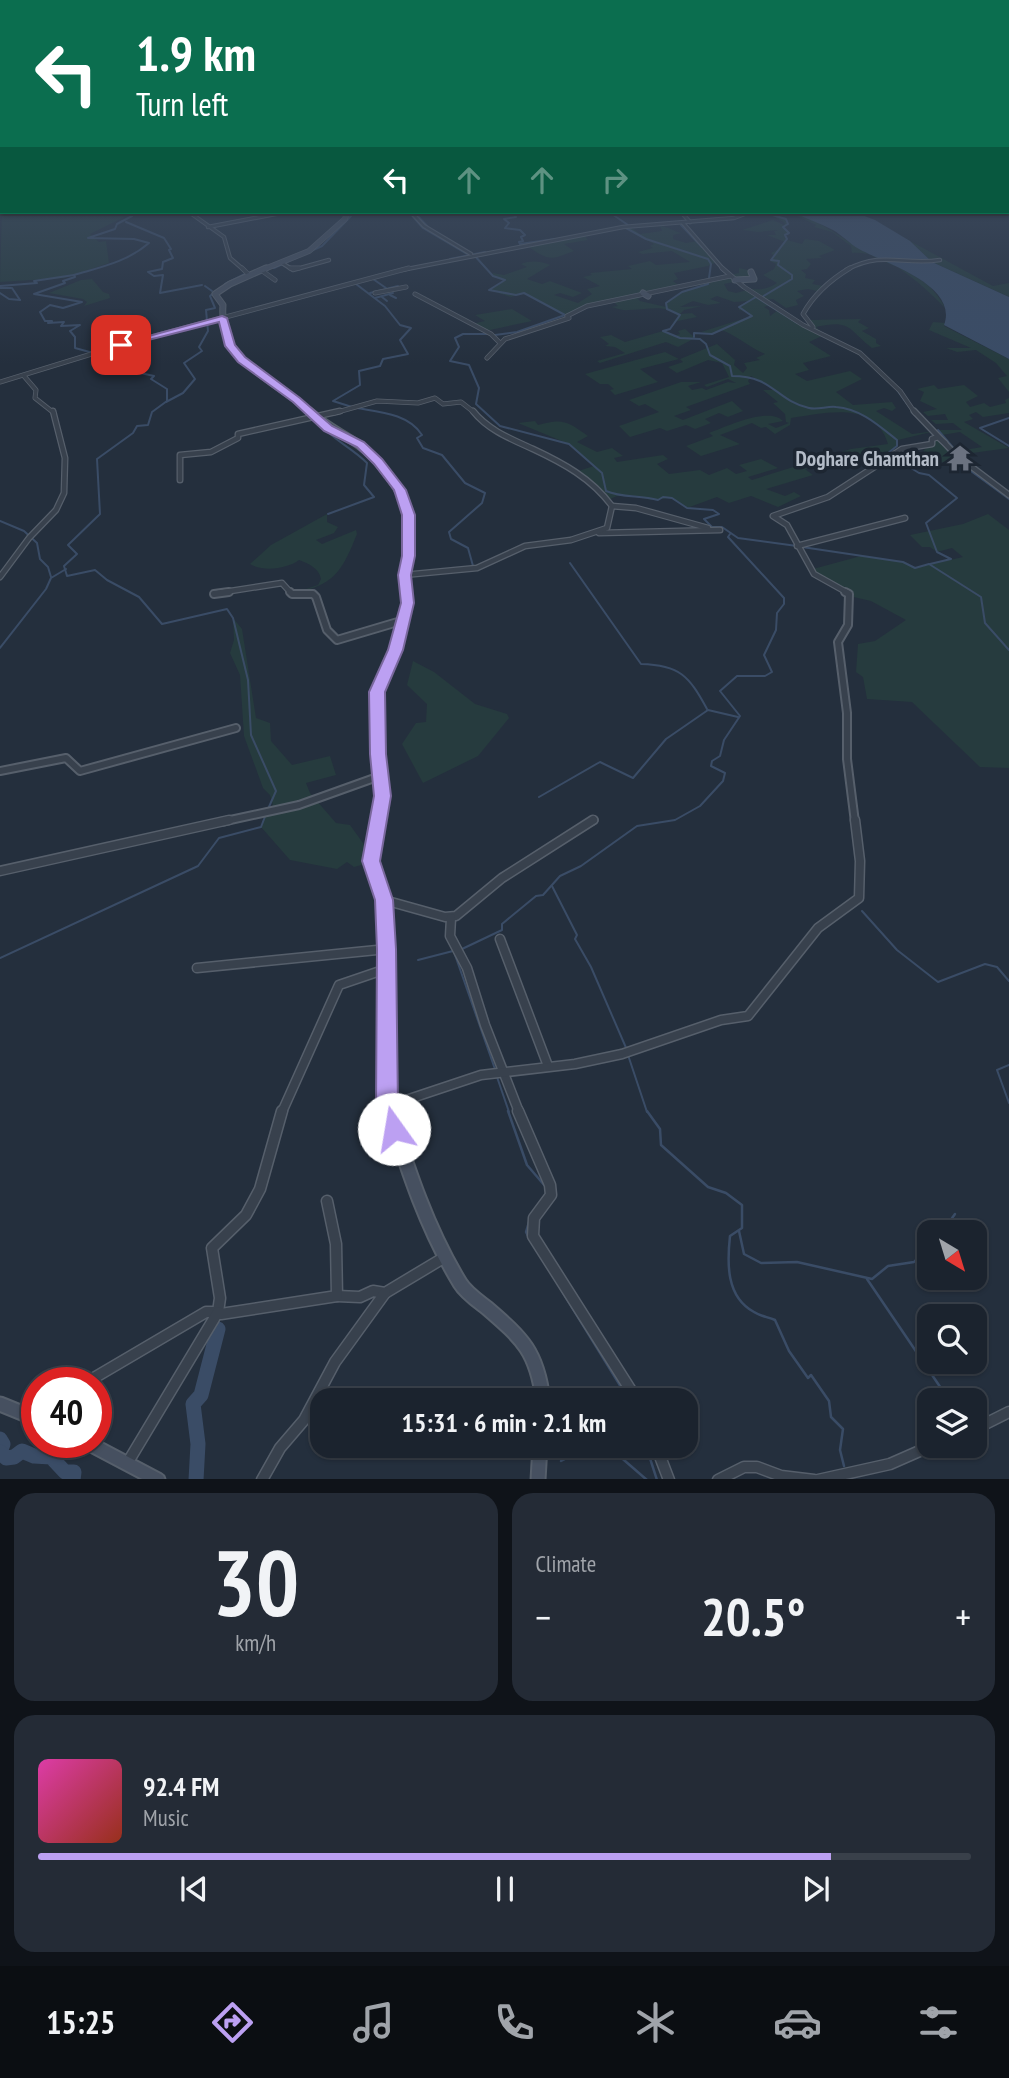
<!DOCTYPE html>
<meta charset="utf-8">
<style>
:root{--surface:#1b232e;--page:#242b36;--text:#f1f3f6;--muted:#a0a4aa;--line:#39404a;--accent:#bca0f2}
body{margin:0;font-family:"PT Sans Narrow",sans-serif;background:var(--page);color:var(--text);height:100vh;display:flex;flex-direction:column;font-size:26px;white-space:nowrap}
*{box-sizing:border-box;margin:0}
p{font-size:23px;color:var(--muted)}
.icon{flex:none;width:38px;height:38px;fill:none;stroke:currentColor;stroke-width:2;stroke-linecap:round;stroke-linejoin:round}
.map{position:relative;height:1479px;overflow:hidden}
.details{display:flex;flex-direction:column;gap:14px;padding:14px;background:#0f1319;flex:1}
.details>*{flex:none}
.top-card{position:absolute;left:0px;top:0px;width:1010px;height:214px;box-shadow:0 2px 5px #0004,0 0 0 2px var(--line);background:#0b6e4f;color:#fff;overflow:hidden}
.needle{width:46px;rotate:142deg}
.fabs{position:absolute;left:917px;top:1220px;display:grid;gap:14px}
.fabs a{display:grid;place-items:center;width:70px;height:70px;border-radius:14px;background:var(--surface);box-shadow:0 2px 5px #0004,0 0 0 2px var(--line);font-size:35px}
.speed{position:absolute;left:21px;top:1367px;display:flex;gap:14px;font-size:35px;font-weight:700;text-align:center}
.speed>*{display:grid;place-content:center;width:91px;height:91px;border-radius:50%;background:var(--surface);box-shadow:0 2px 5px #0004,0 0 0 2px var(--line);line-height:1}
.speed .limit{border:10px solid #d22;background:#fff;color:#111}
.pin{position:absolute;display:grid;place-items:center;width:60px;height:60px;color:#fff;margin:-30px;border-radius:14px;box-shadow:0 4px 10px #0006}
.me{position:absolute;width:77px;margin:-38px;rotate:347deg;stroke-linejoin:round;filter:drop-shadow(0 0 5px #0008)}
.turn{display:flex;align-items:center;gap:24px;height:147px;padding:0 21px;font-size:32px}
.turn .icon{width:91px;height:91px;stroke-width:2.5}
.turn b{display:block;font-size:49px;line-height:60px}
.lanes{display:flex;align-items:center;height:66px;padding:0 21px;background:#0003;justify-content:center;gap:35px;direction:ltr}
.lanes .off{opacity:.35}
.big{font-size:52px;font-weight:700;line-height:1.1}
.details .tile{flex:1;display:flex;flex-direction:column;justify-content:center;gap:10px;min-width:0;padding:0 24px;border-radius:21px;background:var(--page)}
.details .dial{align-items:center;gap:0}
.dial b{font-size:91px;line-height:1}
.song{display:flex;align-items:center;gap:21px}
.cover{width:84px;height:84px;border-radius:10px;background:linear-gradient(135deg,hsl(320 70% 55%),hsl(10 70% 35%))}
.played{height:7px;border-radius:4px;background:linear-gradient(90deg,var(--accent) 85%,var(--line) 85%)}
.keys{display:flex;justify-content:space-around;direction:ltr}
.heat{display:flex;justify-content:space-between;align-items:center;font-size:38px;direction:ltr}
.details .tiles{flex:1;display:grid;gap:14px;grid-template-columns:1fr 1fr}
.tile:last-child{grid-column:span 2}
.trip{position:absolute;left:310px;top:1388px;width:388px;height:70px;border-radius:21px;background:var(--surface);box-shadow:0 2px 5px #0004,0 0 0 2px var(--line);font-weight:700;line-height:70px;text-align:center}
.dock{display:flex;height:112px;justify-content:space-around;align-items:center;background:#0b0e12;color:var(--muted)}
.dock .icon{width:49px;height:49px}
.dock .on{color:var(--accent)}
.dock b{font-size:32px;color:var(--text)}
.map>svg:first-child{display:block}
</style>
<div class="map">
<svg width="1009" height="1480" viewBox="0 0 1009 1480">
<rect width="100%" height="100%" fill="#242f3d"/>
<g fill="#263b3e">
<path d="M2,208V212H110L124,217L90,234L99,242L106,241L109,263L64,278L0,282Z"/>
<path d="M789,212C814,217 836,234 857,247C887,268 927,270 945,308C924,286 885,250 852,253L851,246L832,232L814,227L816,225Z"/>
<path d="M770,214L786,219L788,224L784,227L789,233L786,235L787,240L802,244L805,239L819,241L835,250L819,256L822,258L806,259L811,264L807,269L801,270L806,274L805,278L815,280L812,284L824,286L821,292L808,289L797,291L804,296L796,300L798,305L786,308L773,299L765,300L770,305L764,307L769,310L770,316L778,310L803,325L809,324L808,320L861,319L858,322L869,328L862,331L876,339V343L881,346L872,348C848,330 852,319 816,327L824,335L809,342L831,356L803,363L809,370L795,374L807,381L850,371L862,379L836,392L853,405L892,402L896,408L892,411L884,408L876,411L912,434L935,431L898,440L897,446L888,452L858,455L833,465L830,463L805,469L813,475L766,489L785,496L794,492L801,496L778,507L751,496L729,503L717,497L687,508L671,498L651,500L631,495L617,496L608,500L575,472L594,466L569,444L518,423L535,421L538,425C563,418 567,421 588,436L577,442L597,452L612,448L623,456L614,458L617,462L663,455L668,459L657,464L669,474L700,470L709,475L727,468L736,474L747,471L739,465L761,459L778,468L748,477L752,480L851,449L888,444C875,400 826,413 791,418L790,425L775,434L766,427L761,428L752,423L720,435L740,444L701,456L686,446L713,436L709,433C726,427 769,406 783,421L768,424L776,428L789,423L786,422L785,414L773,403L778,402L763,390H776L751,376L748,381L750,384L686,407L691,410L674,416L683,420L732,401L743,411L728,417L719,413L705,419L711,423L695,429L686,425L667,431L660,428L630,437L619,426L659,412L645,404L639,406L629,400L681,382H701L688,386L692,390L702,388L706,390L728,382L736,383L728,379L707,387L704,385L729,377L722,363L708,360L677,373L668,367L683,362L680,359L717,344L735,360L734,365L743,373L747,368L744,363L760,360L756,358L765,354C749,347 734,334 721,330L712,334L701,332L752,316L747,311L739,310V306L748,301L734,302L717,296L710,299L721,303L708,305L693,301L680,307L702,306L684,310L680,314L692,313L697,317L673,322L678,317C670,303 645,310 628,310C622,311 617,308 611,307L618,306L611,299L587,306L567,316L524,293L511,297L489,290L505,280L493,276V273L504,275L527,267L521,264C529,260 542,261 550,265L527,279L542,284L550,281L582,293L573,297L560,293L554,295L578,303L592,294L587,289L600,286L583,277L592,275L590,273L632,269L628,266L650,261L656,265L690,262L672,251L642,254L638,252L653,248L650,246L654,244L623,227L646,225L632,228L640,234L662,231L660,226C668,226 674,232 682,233L673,235V239L686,243L697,241L717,262L708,266L674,273L678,279L673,281L678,285L639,293L641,297L638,299L640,301L666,307V303L682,292L708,284L710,279L739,273V268L752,271L756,277L724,284L728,291L736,293L747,290L744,287C757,291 766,290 777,283L763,275L774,269L776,264L770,261L774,256L771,253L781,248L785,242L767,235H776L774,231L778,230L758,232L742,230L773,220L784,225L785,223Z"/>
<path d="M584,235L588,240L564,244L574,251C553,258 552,264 526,245Z"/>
<path d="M910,241L993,286L1009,283V297L932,262Z"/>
<path d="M92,279L103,292L109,294L110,298L84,306L87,302L83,299L49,293L81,280Z"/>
<path d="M512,309L532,321L485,331L472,324L485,321L475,315Z"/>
<path d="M933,322L946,323L944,326L1009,359V392L998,378L1007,376L996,363L976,350L957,352L946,348H971L929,330Z"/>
<path d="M685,329L695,338L678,347L666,342L600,363L597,361L625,353L615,347L605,346L609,344L600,337L611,335L625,342L663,331L673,336L680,334L678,331Z"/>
<path d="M665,352L679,359L640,369L658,382L615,395L610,390L614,389L608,384H600L585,374Z"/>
<path d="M934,385L938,389L964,385L978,396L966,402L970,407L984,403L990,407L1006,403L1005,400L1009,398V413L983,417L976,412L969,415L973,419L964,422L1009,448L957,455L963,462L960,463L937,462L923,451L932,444V439L938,437L953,452L982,447L960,432L942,435L938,430H962L953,423L936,424L931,420H948L945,414L928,416L923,412L937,409L920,401L924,392L917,389Z"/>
<path d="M327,514V522L338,527L334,533L316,540L322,544L356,530L357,534C344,566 336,585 300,591L318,585L321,579C319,568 309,564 299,560C287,569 263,572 250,564L271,545Z"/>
<path d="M988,514L1009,530V768L980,767L912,702L867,699L863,677L856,672L858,644L875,641L906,620L871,601L849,596L814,574L813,569L861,556L903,562L915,568L963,557L952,548L937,552L930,547H922L910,535L963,524Z"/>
<path d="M233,618L242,629L256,718L270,723L271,741L292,765L330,756L336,775L306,783L310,793L336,823L350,825L376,861L354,867L347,862L337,869L290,860L261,827L265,812L273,805L270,795L263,788L244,736L240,675L230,653L234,640Z"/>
<path d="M413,661L434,672L475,704L507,714L509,718L478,756L423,783L402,744L416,723L426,722L427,704L407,685Z"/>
</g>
<path fill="#3a4c66" d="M793,212H854L875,220L910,241L932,262L1009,297V359L944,325C959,285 884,263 859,249C850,244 842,235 833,230C820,223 806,219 793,212Z"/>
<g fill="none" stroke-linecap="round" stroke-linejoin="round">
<g stroke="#3a4c66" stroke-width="2">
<path d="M409,212L423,228L467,254"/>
<path d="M414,212L428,227"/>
<path d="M513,212L516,217L504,219L509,223L505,228L520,230L525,235L521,237L523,241L519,242L520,244L555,239"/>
<path d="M609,212L628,225"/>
<path d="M126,222L164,238L171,249L169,250L173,258L163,262L162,269L148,272L154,276L163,275L160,293L202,285"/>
<path d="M681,225L702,247"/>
<path d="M626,228L646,239L708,259L711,264L709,278"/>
<path d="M474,255L493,276L505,280L489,290L516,295L524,293L565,315L517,332L495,335"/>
<path d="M450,259L485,252"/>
<path d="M274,268L322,246L351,216L350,212"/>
<path d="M373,279L386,288"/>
<path d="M709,281L708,284L682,292L666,303L667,309L680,315L670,329L663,331L680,338L700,339L706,344L710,355L730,366L732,376C774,376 775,400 809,408C818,410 827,406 836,407C861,409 878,425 897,440V446L888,453"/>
<path d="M225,284L245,274"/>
<path d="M0,286L37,283L34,281L74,275"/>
<path d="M205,286L212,291"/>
<path d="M0,288H11"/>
<path d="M12,288L20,300"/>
<path d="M0,293L9,299L20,300"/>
<path d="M370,293L398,286"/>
<path d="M390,295L396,298"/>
<path d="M382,297L387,301"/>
<path d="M762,297L792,279V275L778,265L779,261L771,260L787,239L785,235L789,233L783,227L788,224L786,219L769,214L773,212"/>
<path d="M375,298L393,293"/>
<path d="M489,334H463L455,338L459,347L450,361L469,365L479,388L476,404L500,426L569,444L602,473L606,491C622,498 640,495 658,500L663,497L672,498L687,508L713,510L719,514L704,519L712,527H722L738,538L797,546"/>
<path d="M694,337V333L712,334L752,316L739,307L756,297L797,323"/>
<path d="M103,352L105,356L116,361L118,368L154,376L151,379L167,389V401L152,412L148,425L137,426L133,433L97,459L100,514L68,545L77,554L64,566L67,576L95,570L107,580L139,597L162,624L227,609L233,618L248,680L251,735L276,791L268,809"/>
<path d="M97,354L75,348V337L70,331L80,325L61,326L64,322L48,323L52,321H45L40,312L50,305L63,308L82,302L34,294L65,283L63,281L75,277L74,275C101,267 127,262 149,243L134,239L88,238L115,229L117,224L132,216L128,212"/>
<path d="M897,390L916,416"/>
<path d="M166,402L183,393L195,379L184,363L202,351L199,347L208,331L206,310L215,308L210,296L221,287"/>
<path d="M352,407L333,401L360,385L359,371L380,366L383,359L408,354L400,340L411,328L400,325L385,306L356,284"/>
<path d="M357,408C380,412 409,414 422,435L417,438L423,448L442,455L465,483L485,493L482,503L449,532L451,539L468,548L473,566"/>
<path d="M1009,418L980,428L1009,446"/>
<path d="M318,422C331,439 351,447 367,463L364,485L374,497L328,514"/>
<path d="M938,430L956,451"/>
<path d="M946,448L960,463L1009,499"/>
<path d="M895,458L919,473L929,475L957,498L926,523L937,552L951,559L930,564"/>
<path d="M0,521L24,531L37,543L40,559L48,567L51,577"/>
<path d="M802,547L903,562L915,568L929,564L981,597L985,623L1009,650"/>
<path d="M570,563L641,664C680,665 689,676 707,709"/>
<path d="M0,648L46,589L51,578L66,569"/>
<path d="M539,797L600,762L633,778L666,739L708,710L738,717"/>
<path d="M552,886L577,935L575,939L591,967L627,1050"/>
<path d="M862,911L897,950L938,982L985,964L997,967L1009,981"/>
<path d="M462,949L502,930V924L536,896L543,895L560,876L581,866L637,826L675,820L700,806L723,781L725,773L711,766L712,761L720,756L724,740L740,716L720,691L737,676H765L772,672L764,655L776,630L777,613L784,604V598L728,537L730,534"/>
<path d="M454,952L496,1072"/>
<path d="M0,958L198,866L219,838L261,827L266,814"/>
<path d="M418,960L453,951"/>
<path d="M628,1055L647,1112"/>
<path d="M1009,1065L997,1070L1009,1103"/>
<path d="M497,1077L509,1112"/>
</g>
<g stroke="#3a4c66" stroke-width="2.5">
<path d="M508,1111L527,1165L545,1186"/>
<path d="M647,1111L660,1129L661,1145L708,1187L726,1193L742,1205V1228L730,1236C727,1263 726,1297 754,1312C760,1316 768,1317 775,1320L789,1351L808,1378L811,1375L829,1401L831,1417L843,1429L840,1450L844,1466"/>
<path d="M739,1231L744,1254L761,1263L797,1262L872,1279L888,1266L914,1262L929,1246"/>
<path d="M942,1232L955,1214"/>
<path d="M528,1236L526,1232L531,1215"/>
<path d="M867,1279L949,1400"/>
<path d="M562,1291L629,1400"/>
<path d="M646,1446L657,1480"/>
<path d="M561,1461L583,1450L606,1456L617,1454L647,1480"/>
</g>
<g stroke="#3a4c66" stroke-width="15">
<path d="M0,1439L3,1444L0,1452"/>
<path d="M0,1452L6,1458L14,1457L22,1451L34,1456L51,1457L65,1472H74L73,1480"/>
<path d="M196,1480L198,1444L193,1404L201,1395L218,1329"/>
</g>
<g stroke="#565f6b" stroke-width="4.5">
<g id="street-far5">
<path d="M189,212L224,237L230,258L244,270"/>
<path d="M411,212L424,226L471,254"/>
<path d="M681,212L690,222"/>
<path d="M683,223L724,270"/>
<path d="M208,227L286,212"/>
<path d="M282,263L293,270L329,260"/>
<path d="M402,270L623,227L734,218L750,212"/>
<path d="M846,270C884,250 903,266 940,260"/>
</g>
</g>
<g stroke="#565f6b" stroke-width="5">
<g id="street-far4">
<path d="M242,268L248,274"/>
<path d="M290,268H299"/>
<path d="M722,268L744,287L803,325L860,353L900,391L915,413"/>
<path d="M261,270L275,280"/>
<path d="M375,293L406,287"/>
<path d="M415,294L491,334L500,343"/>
<path d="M813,327L803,314C814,294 830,280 850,268"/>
<path d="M487,358L505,339L569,318L567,316L587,306L730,276"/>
<path d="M24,376L36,390L35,398L54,413"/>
<path d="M0,382L121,345L409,268"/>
<path d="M334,413L377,401L418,403L435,398L443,404L461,402L475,413"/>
</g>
</g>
<g stroke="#565f6b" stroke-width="7">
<g id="street-far3">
<path d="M914,411L956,455L1009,495"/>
<path d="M180,480V455L211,452L238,438V434L340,411"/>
<path d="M612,506L636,508L708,528"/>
<path d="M599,533L720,530"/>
<path d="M797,546L905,518"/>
<path d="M404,575L477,568L525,546L571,540L607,528L612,506C591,478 563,463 533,449C511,439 488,430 473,411"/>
<path d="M0,577L29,538L56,510L64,493L65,458L53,411"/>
<path d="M218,593L282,583L291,593"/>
<path d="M848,593L814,574L787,525L773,516L828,497L902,449L932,444V439L938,437L945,443"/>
</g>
</g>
<g stroke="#565f6b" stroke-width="10">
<g id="street-far2">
<path d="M290,592L292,594H313L316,597L327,630L337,640L401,621"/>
<path d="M845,592L849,594L848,625L838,642L847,713V759L855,822"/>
<path d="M214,594L229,592"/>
<path d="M0,771L66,758L80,771L236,728"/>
<path d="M221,822L299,805L380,776"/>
<path d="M590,822L594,820"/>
</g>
</g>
<g stroke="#565f6b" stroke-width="11">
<g id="street-far1">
<path d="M0,871L229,820"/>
<path d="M384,900L445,917L456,916L502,878L593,820"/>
<path d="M451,918L450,936L467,968L485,1025L519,1112"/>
<path d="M500,939L548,1066"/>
<path d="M197,968L387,949"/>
<path d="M388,1106L481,1075L575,1064L622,1054L721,1020L748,1016L818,928L859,898L860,861L855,820"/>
<path d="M282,1112L339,985L386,969"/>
</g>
</g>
<g stroke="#565f6b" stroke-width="13">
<g id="street">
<path d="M518,1111L550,1185L551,1195L534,1218L533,1236L637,1400"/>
<path d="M337,1296L360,1297L373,1291L385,1293L445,1257"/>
<path d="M87,1382L206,1312H218L220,1298L212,1248L246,1215L260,1189L282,1111"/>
<path d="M975,1429L1009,1412"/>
<path d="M656,1446L669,1480"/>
<path d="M128,1462L218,1312L221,1314L337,1296L336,1244L327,1201"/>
<path d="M262,1480L280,1448L304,1420L335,1362L385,1293"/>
<path d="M718,1480L744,1467H757L781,1476L814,1480"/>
<path d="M818,1480L890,1464L931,1446"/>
</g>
</g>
<g stroke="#565f6b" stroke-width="6">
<path id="secondary-far5" d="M262,270L309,251L345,219L347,212"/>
</g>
<g stroke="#565f6b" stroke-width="7">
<g id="secondary-far4">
<path d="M266,268L230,284L215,294L223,305C222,318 224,336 231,347C245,369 290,393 311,413"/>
<path d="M735,280L754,279L751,272"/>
<path d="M643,293L648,296"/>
</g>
</g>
<g stroke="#565f6b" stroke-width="10">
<path id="secondary-far3" d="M309,411C326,426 340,432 358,444C377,457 407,495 409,518C411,543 403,568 407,593"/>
</g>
<g stroke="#565f6b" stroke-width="12">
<path id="secondary-far2" d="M378,822L383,796L377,690L396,650L408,603L406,592"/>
</g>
<g stroke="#565f6b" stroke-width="14">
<path id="secondary-far1" d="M378,820L371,861L384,900L389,1112"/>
</g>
<g stroke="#565f6b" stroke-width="17">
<g id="secondary">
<path d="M389,1111C408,1170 427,1229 460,1283C466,1293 478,1301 487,1308C523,1339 537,1352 543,1400"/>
<path d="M0,1404L37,1419"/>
<path d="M86,1442L158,1480"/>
<path d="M538,1480L540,1446"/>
</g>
</g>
<use href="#street-far5" stroke="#38414d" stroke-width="2.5"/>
<use href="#street-far4" stroke="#38414d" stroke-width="3.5"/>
<use href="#street-far3" stroke="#38414d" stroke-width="4.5"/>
<use href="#street-far2" stroke="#38414d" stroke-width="6"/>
<use href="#street-far1" stroke="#38414d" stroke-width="8"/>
<use href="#street" stroke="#38414d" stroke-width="10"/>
<use href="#secondary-far5" stroke="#465060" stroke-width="4.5"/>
<use href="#secondary-far4" stroke="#465060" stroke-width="5"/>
<use href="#secondary-far3" stroke="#465060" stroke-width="7"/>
<use href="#secondary-far2" stroke="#465060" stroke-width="9"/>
<use href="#secondary-far1" stroke="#465060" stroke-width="10"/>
<use href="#secondary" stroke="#465060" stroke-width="13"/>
</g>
<linearGradient id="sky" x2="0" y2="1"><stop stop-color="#141a22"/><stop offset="0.43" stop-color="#3f4d62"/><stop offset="1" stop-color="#3f4d62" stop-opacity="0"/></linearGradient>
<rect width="1009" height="364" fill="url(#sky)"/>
<path fill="#bca0f2" stroke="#7a689d" stroke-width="2" d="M222,316L227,318L235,345L245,357L300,398L332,426L364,442L382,459L406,490L415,515V556L411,575L414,603L403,650L385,692L386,754L391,796L380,861L393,900L396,949L398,1107L405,1129L402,1137L394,1140L386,1137L376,1107L377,949L375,900L362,861L374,796L370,754L369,692L388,650L401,603L398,575L402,556V515L394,490L374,464L357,447L324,431L293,402L238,362L225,346L219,322L121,347L116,345Z"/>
<defs>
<g id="temple-bare" transform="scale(2.1)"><path d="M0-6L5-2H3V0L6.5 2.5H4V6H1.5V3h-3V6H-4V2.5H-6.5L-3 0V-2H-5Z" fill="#6b7280" stroke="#1d2632" stroke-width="2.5" paint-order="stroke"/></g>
</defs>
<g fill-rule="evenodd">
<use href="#temple-bare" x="960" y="458"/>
</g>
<g text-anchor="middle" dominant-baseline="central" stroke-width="7" stroke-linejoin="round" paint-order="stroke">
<g font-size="21" font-weight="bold" fill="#b4bcc8" stroke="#1d2632" text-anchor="end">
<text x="939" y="458">Doghare Ghamthan</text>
</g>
</g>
</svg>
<div class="fabs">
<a><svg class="needle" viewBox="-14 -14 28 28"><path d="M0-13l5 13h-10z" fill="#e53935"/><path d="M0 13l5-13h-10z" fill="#a0a4aa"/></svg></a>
<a><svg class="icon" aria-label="search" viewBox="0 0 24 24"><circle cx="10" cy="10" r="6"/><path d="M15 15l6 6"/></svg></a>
<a><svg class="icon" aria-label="layers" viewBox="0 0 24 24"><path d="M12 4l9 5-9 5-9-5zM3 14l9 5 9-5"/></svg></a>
</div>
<div class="speed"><div class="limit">40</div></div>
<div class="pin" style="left:121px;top:345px;background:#d93025"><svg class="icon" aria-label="arrive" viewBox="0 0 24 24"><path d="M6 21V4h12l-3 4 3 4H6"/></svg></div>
<svg class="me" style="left:394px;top:1129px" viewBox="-20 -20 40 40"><circle r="19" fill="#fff"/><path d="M0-13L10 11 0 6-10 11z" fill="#bca0f2"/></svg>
<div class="trip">15:31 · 6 min · 2.1 km</div>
<div class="top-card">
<div class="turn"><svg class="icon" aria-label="left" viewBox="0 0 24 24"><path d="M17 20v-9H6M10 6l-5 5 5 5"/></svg><div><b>1.9 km</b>Turn left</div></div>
<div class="lanes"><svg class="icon" aria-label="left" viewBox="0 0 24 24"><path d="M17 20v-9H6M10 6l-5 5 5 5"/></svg><svg class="icon off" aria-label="ahead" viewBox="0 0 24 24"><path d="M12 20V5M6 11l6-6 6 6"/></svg><svg class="icon off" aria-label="ahead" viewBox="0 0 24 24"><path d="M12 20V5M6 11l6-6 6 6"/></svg><svg class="icon off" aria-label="right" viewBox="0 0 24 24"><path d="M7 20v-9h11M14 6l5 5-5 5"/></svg></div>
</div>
</div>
<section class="details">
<div class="tiles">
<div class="tile dial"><b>30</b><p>km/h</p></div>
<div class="tile"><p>Climate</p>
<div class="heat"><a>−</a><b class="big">20.5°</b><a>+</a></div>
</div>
<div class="tile">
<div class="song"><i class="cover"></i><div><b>92.4 FM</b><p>Music</p></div></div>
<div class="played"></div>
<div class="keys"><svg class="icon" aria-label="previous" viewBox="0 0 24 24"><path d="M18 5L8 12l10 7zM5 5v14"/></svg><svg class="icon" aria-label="pause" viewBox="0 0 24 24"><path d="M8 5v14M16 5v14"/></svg><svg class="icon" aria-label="next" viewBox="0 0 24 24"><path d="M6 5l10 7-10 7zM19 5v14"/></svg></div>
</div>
</div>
</section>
<nav class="dock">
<b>15:25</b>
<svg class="icon on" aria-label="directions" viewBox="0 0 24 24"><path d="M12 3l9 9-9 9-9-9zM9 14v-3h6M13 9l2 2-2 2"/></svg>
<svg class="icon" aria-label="music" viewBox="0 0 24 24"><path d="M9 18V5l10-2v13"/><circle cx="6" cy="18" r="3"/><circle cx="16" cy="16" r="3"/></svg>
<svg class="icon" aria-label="phone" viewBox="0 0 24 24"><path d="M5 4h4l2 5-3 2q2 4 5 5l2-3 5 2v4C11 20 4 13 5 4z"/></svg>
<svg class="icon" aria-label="climate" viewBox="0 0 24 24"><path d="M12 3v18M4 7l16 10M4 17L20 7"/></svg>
<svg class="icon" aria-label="car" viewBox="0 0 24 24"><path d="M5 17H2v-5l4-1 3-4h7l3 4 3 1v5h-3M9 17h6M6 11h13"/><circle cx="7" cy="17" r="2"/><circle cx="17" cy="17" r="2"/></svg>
<svg class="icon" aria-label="filters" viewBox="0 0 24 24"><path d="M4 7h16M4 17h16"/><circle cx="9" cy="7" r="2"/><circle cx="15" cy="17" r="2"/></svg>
</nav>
